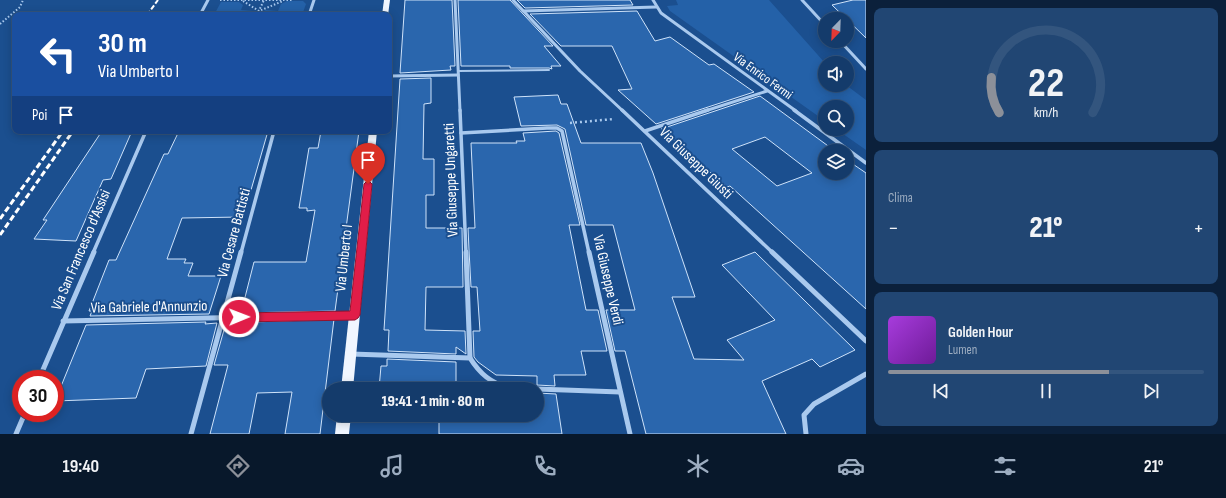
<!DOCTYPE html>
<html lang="it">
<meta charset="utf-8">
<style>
:root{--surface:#143b6b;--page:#214673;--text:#f1f3f6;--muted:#9dadc1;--line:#33557e;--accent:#8c9099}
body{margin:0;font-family:"Sofia Sans Condensed",sans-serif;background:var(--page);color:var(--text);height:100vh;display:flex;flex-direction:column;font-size:15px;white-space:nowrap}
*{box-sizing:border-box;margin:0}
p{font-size:13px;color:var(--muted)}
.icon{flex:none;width:22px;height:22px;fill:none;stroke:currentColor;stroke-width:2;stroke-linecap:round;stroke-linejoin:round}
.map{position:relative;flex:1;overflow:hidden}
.drawer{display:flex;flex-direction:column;gap:8px;padding:8px;background:#0b203b;width:360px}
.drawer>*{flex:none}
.guide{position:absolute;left:12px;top:12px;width:380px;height:122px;border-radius:8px;box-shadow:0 2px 10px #0003,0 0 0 1px var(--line);background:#1a4fa0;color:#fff;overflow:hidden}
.needle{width:26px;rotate:203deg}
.tools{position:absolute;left:818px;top:12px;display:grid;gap:8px}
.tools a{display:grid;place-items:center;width:36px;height:36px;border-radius:50%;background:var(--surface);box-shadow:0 2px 10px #0003,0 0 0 1px var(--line);font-size:20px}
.speed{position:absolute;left:12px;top:370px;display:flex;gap:8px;font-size:20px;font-weight:700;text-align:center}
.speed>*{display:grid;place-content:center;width:52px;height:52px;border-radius:50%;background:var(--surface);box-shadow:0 2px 10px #0003,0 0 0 1px var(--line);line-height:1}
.speed .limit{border:6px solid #d22;background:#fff;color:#111}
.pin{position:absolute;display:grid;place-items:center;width:34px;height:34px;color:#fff;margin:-41px -17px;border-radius:50% 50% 50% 0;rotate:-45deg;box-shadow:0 0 4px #0007}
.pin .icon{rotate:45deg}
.me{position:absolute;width:44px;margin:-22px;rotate:89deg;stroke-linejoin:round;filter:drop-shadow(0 0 3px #0008)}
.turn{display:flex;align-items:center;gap:14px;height:84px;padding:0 20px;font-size:18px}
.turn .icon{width:52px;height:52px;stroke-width:2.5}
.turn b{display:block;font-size:28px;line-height:34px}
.then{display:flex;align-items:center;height:38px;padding:0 20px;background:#0003;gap:8px;font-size:15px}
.big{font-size:30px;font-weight:800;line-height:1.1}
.drawer .card{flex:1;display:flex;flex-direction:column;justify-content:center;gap:6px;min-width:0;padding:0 14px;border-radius:8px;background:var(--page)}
.drawer .dial{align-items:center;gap:0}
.dial svg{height:104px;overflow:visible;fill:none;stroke:var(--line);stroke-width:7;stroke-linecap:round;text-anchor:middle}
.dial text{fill:var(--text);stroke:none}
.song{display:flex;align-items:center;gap:12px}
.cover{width:48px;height:48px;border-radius:6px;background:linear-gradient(135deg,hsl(280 70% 55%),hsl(280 70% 35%))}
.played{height:4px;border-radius:2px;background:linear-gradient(90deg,var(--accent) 70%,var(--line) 70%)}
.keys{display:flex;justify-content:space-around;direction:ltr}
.heat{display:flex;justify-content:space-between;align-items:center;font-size:22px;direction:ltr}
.trip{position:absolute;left:322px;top:382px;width:222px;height:40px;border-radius:20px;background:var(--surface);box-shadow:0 2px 10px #0003,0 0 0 1px var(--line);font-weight:800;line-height:40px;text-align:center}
.tab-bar{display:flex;height:64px;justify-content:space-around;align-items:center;background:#08182b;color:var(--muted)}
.tab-bar .icon{width:28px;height:28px}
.tab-bar .current{color:var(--accent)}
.tab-bar b{font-size:18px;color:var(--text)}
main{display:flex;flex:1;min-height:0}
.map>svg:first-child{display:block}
</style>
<main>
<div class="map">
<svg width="866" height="434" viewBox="0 0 866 434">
<rect width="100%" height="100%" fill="#1b4f8f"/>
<g fill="#2461a8">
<path d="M676,0H769L825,63V85H846L866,100V150L836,129H847V107H825V121L670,11L667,6L678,5Z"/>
<path d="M287,1H303L306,4L302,15H260L262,12L266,10L278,11L281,4Z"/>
<path d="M221,2H239L243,5L241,10L253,11L256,12L254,15H214Z"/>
</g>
<g fill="#2a66ad" stroke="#cfe3fa" fill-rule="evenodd">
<path d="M405,0H452L455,66H450L451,70L400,73Z"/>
<path d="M458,0H510L553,46H544L561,66H551L552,69L549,68H510V66H461Z"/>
<path d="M517,0H630L633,5L525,8Z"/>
<path d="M853,0H866V38L832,5Z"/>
<path d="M637,11L655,41L670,37L709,65L714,64L754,92L656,124L618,90L632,89L612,46H561L530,14Z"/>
<path d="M431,78V103L424,104L423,159H434V195H426V228H462L463,287H426L425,330L465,331L466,354L456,347V354L388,351L389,330H384L400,79Z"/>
<path d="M558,95L561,104H567L581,143H641L653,173L695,297H672L694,359L744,360L727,340L775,320L722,265L755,252L855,350L820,367L812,359L762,381L786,434H646L625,351H615L606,310H635L613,225H586L565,129L557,125L521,126L514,97Z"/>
<path d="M760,96L835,151H825V173H847V160L866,173V309L730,186L727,187L661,129ZM765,137L812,173L777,186L732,149Z"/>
<path d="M102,131H132L111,179L103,180L76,241L34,239L47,220H43Z"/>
<path d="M179,131H268L249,197H248L241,217L182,218L167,259H186L184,263H193L188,276H221L209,314L90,316L92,311H89L109,260H116L164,154H168Z"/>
<path d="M321,131H359L335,311L241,313L254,262H306L315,210L307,211V208H299L309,148H318Z"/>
<path d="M556,131L559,133L580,225H569L586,310H598L607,351H581L586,375H554L555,386L537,385V376L496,375L478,362L474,357L473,331H480L477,287H471L469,250L468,228H475L471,143H517L516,141H525L523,133Z"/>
<path d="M334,319L320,434H285L292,392L257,393L249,434H210L228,365H214L226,323Z"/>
<path d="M206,322L205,324L217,323L206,366L146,369L136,398L55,401L86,325Z"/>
<path d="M387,359L456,362V389H379L381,366H387Z"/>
<path d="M537,393L556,394L562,434H439V415H537Z"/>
</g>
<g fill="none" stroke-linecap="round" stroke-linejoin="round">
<g stroke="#a9c9ee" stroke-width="2" stroke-dasharray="1.5 2" stroke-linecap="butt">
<path d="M220,0H293"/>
<path d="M243,1L259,11L283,1"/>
<path d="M257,15L264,0"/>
<path d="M0,24L20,7L23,0"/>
</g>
<path stroke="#a9c9ee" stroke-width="2.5" stroke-dasharray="2 3" stroke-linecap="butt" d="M570,123L614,119"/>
<path stroke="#a9c9ee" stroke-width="2" d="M458,71L549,70"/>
<g stroke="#a9c9ee" stroke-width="3">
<path d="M455,0L460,111"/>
<path d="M513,0L580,71L623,111"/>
<path d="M653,0L661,13L796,111"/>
<path d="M802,0L825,25"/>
<path d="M523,11L656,7"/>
<path d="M200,15L208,0"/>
<path d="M309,15L314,0"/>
<path d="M840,41L866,69"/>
<path d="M389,76L458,75"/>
<path d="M705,111L767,91"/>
</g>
<g stroke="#a9c9ee" stroke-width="3.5">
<path d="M460,110L466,253"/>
<path d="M622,110L773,253"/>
<path d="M794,110L866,163"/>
<path d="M645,131L708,110"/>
<path d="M461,133L547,128H557L562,131L589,253"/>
<path d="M93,253L146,131"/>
<path d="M241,253L274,131"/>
</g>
<g stroke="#a9c9ee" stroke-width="5">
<path d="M466,252L470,358"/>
<path d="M589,252L630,434"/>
<path d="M772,252L866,341"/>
<path d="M63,321L353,315"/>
<path d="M351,354L470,358C480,374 491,383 509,388L620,392"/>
<path d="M39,379L94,252"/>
<path d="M16,434L25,413"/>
<path d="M191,434L241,252"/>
<path d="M806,434L804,415L814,404L866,374"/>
</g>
<g fill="#f0f6ff" fill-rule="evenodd">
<path d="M384,0H390L388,15H382Z"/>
<path d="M369,131H377L353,389H341Z"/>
<path d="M337,415H351L349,434H335Z"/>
</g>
<path stroke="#fff" stroke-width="2" stroke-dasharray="5 2" stroke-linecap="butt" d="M147,15L158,0"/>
<g stroke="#fff" stroke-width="3" stroke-dasharray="6 3" stroke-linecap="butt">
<path d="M0,219L63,131"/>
<path d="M0,235L73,131"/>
</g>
</g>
<path fill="#e11d48" stroke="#92132f" d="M368,180L372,184L360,315L358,318L355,320L239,322L236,321L234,317L236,314L239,313L350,311L364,184Z"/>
<g text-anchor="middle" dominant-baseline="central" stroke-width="4" stroke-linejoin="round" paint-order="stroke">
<g font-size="13" fill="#fff" stroke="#1b4f8f">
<text transform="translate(763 76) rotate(36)">Via Enrico Fermi</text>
</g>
<g font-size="15" fill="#fff" stroke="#1b4f8f">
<text transform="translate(696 163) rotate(44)">Via Giuseppe Giusti</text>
<text transform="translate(451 180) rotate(-92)">Via Giuseppe Ungaretti</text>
<text transform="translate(234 233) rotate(-75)">Via Cesare Battisti</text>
<text transform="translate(81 250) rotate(-67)">Via San Francesco d'Assisi</text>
<text transform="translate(344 258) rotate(-84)">Via Umberto I</text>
<text transform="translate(608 280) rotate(77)">Via Giuseppe Verdi</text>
<text transform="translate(149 307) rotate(-1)">Via Gabriele d'Annunzio</text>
</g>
</g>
</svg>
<div class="tools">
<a><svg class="needle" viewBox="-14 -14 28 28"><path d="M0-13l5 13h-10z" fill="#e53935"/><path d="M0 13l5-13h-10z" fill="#9dadc1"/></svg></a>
<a><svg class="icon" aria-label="sound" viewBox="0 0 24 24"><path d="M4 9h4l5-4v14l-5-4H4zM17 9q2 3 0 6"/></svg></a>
<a><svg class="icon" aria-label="search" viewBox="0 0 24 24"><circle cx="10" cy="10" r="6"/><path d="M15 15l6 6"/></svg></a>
<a><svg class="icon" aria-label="layers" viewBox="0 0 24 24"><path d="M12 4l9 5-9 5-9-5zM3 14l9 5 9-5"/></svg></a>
</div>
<div class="speed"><div class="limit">30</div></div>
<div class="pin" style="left:368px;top:184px;background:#d93025"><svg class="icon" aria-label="arrive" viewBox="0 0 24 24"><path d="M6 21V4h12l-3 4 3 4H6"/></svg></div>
<svg class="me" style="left:239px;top:317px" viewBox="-20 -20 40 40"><circle r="17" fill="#e11d48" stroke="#fff" stroke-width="3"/><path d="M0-11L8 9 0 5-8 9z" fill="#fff"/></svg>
<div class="trip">19:41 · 1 min · 80 m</div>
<div class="guide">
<div class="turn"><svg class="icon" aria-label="left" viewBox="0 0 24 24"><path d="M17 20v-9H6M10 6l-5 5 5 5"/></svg><div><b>30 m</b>Via Umberto I</div></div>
<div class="then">Poi<svg class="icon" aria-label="arrive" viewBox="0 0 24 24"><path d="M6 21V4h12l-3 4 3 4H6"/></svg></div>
</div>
</div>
<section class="drawer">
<div class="card dial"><svg viewBox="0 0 100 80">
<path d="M14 69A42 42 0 1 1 86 69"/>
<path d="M14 69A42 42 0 0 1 8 42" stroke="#8c9099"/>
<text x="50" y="56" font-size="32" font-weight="700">22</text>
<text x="50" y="72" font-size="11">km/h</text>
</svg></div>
<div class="card"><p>Clima</p>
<div class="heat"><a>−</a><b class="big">21°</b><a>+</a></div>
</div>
<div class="card">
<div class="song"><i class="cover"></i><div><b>Golden Hour</b><p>Lumen</p></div></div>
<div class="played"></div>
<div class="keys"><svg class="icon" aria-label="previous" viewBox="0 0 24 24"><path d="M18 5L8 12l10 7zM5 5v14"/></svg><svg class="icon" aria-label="pause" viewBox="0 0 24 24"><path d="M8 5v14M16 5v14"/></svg><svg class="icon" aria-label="next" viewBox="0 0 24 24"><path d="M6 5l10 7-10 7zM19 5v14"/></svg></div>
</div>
</section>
</main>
<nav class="tab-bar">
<b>19:40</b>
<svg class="icon current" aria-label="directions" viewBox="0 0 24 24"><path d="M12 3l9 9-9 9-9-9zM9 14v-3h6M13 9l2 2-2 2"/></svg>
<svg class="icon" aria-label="music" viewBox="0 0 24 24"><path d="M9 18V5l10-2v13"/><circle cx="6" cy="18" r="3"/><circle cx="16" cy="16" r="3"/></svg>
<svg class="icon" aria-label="phone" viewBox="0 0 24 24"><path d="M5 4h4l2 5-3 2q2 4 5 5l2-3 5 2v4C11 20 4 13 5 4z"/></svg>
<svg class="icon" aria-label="climate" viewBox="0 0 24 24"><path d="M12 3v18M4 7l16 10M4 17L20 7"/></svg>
<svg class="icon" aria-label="car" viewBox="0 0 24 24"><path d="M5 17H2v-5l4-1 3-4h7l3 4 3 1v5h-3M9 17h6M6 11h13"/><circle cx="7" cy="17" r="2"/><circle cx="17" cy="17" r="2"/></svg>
<svg class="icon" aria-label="filters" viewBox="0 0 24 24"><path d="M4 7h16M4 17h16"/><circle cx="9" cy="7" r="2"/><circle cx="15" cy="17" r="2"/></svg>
<b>21°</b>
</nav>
